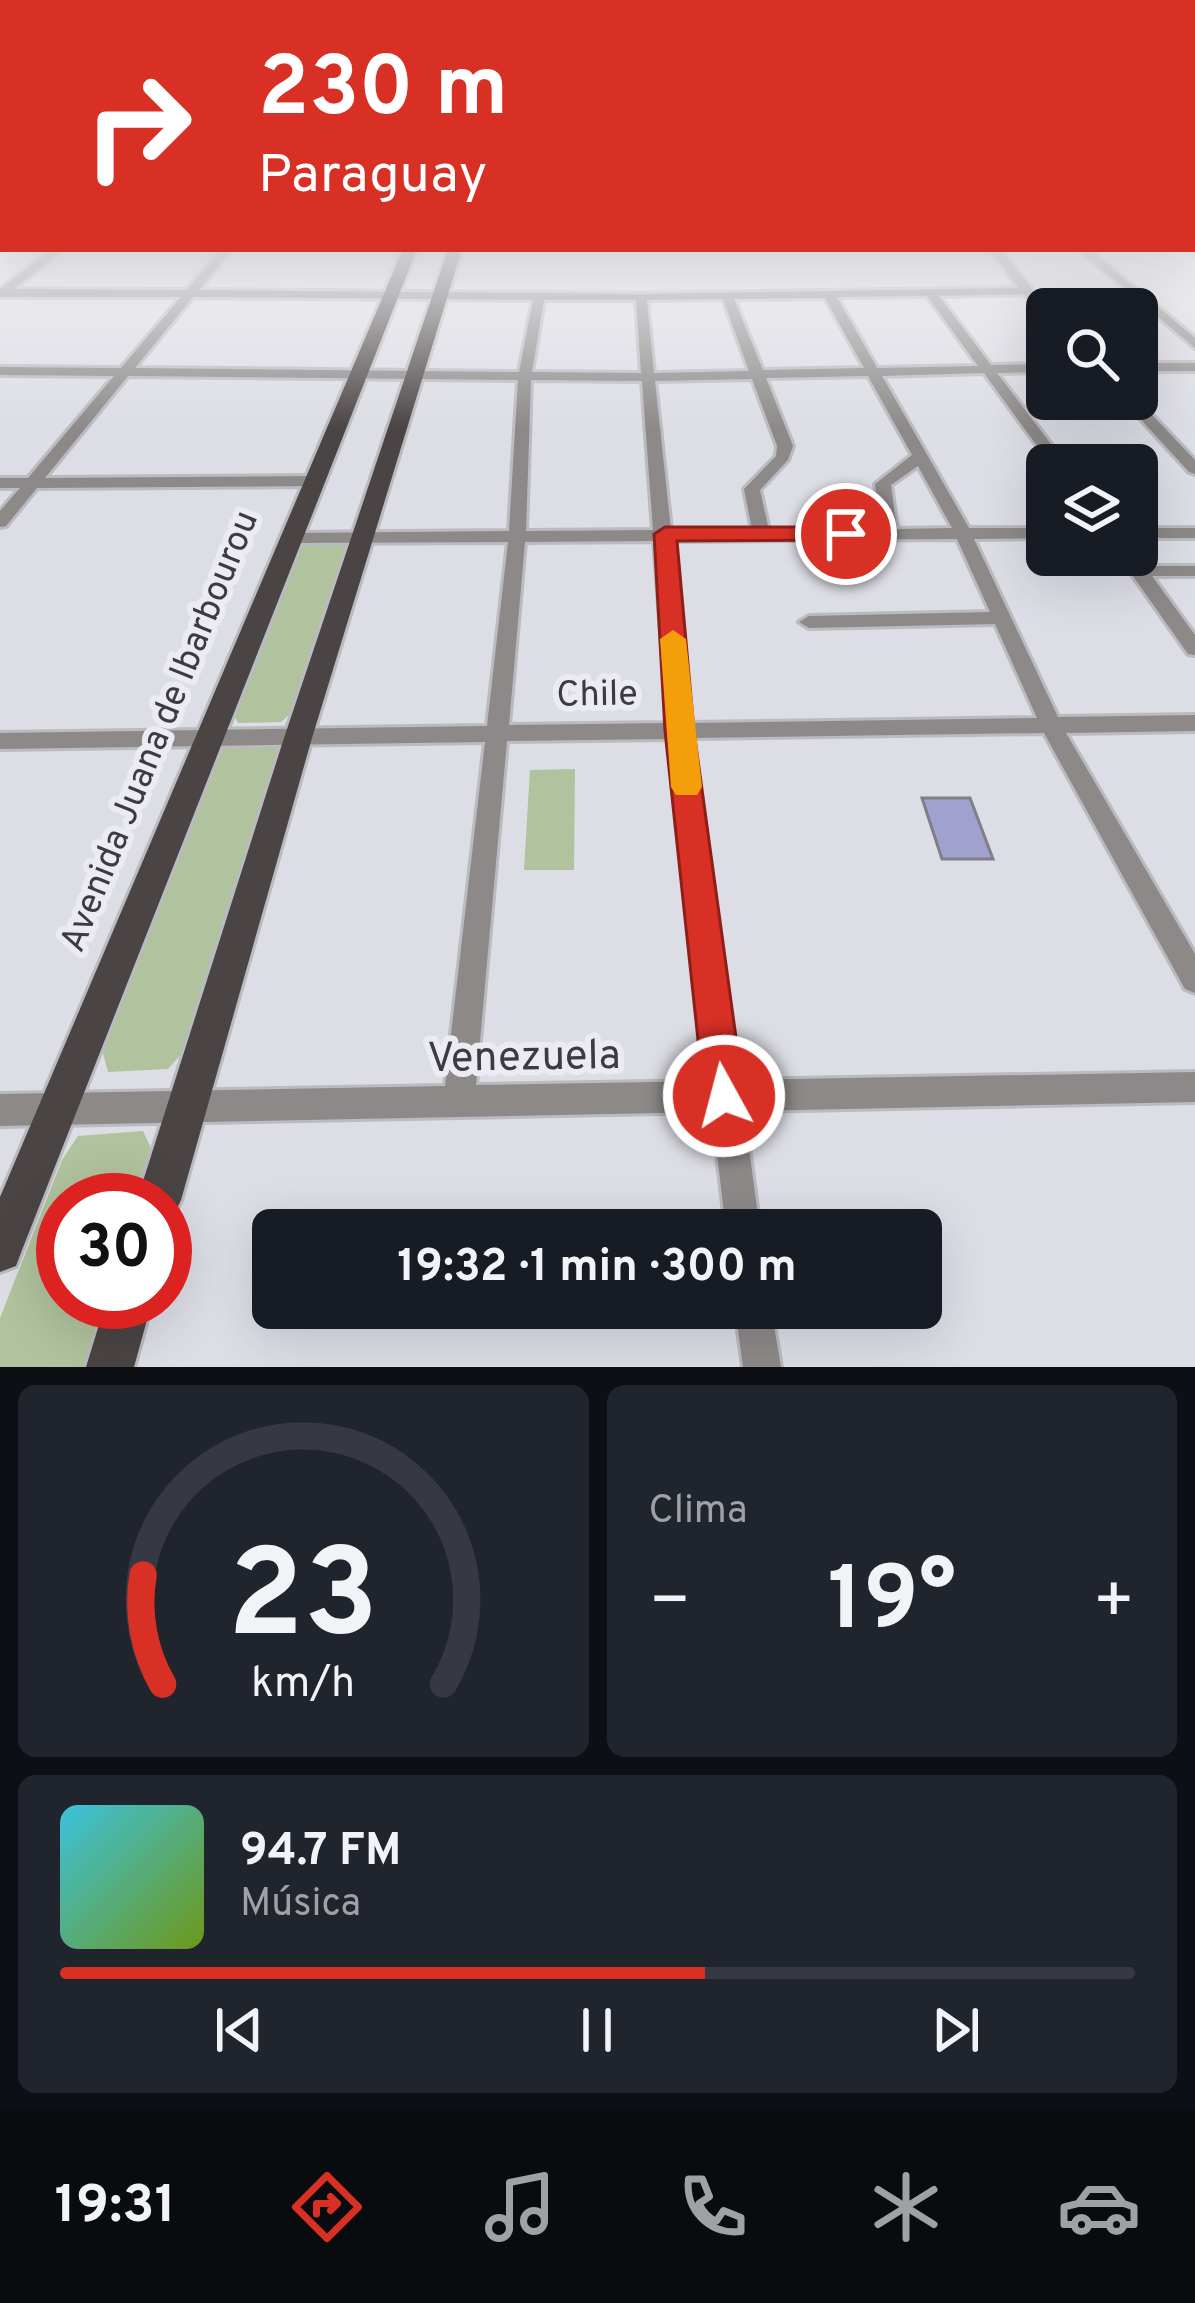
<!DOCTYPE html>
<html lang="es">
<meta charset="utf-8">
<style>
:root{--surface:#171b24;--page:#20242c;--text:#f1f3f6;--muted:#9ea1a6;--line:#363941;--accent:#d93025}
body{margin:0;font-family:Overpass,sans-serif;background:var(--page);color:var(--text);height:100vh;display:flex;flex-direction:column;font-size:45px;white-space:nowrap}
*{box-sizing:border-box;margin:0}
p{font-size:39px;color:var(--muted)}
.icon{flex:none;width:66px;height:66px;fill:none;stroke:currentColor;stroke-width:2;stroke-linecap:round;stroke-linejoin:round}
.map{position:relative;height:1367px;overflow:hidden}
.side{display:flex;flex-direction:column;gap:18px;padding:18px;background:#0d0f14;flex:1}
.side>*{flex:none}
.banner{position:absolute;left:0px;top:0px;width:1197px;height:252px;box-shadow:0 12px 48px #0002;background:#d93025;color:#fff;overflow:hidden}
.tools{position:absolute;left:1026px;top:288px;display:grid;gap:24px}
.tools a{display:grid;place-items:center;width:132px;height:132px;border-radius:18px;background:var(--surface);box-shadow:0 12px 48px #0002;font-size:60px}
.speed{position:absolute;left:36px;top:1173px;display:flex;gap:24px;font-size:60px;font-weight:700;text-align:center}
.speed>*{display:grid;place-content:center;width:156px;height:156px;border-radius:50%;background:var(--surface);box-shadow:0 12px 48px #0002;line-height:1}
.speed .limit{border:18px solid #d22;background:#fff;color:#111}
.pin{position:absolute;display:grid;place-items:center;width:102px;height:102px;color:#fff;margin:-51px;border:6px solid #fff;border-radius:50%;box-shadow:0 3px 12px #0007}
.me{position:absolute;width:132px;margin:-66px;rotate:353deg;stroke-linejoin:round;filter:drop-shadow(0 0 9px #0008)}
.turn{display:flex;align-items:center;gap:42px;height:252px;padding:0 60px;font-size:54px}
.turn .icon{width:156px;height:156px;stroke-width:2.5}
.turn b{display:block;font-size:84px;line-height:102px}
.big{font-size:90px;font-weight:700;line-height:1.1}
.side .widget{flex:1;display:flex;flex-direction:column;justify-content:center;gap:18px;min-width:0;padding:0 42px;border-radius:18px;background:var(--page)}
.side .dial{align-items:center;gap:0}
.dial svg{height:312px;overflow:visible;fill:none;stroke:var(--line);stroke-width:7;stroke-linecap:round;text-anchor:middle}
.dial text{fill:var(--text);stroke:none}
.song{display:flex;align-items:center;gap:36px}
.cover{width:144px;height:144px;border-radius:18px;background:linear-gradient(135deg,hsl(190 70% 55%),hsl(80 70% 35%))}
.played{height:12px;border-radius:6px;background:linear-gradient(90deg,var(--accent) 60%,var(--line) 60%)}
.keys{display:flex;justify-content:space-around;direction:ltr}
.heat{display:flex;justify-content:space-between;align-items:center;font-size:66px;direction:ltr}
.side .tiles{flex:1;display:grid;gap:18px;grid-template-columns:1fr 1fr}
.widget:last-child{grid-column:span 2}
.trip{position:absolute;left:252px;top:1209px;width:690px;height:120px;border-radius:18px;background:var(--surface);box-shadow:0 12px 48px #0002;font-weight:700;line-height:120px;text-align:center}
.menu{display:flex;height:192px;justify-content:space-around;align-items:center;background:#090b0e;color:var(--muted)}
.menu .icon{width:84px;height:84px}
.menu .current{color:var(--accent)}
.menu b{font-size:54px;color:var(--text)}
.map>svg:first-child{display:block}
</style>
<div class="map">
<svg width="1195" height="1367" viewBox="0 0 1195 1367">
<rect width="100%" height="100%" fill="#dddde5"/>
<g fill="#b1c29e">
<path d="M338,537L346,544L292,712L281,722L238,723L231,710L298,546L304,539Z"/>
<path d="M272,740L280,750L185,1050L168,1069L108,1072L101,1046L218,753L227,742Z"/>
<path d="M575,769L574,870H524L530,770Z"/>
<path d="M143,1131L153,1152L138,1200H63V1302H105L85,1367H0V1318L62,1160L78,1136Z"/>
</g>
<path fill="#a0a1ce" stroke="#7f8087" stroke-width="3" d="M922,798H970L993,859H942Z"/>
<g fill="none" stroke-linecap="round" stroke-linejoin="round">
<g stroke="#babac1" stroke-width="6">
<g id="minor">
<path d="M52,249H64L14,289L187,290L222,249H232L199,290L641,294L1019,288L990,249H1000L1048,309L1047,320L1024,294L939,296L991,365L1047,364V372L997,373L1067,465H1051L984,373L882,376L969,528H1047V538L974,539L1058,717L1195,715V731L1066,733L1195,954V993L1185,989L1044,733L692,738L739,1080L1195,1072V1102L744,1111L760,1230H726L712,1112L0,1126V1094L445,1086L485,742L0,749V733L487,726L508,542L291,543L282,538L291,533L509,531L518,380L128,376L45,478L316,476L324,481L316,486L37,488L6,526L0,527V511L20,488H0V478H28L114,376L0,375V367L121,368L181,297H0V289ZM927,296L978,366L877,368L837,297ZM193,297L533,300L519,372L135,368ZM825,298L864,368L763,370L734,299ZM723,299L749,371L654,373L647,300ZM544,300H636L641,373L532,372ZM868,376L912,455L875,484L880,529L769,530L760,490L788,460L793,446L766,378ZM752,379L777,446L776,456L744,489L752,530H671L655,381ZM531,380L642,381L653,530L526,531ZM918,466L952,528L897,529L891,485ZM957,539L990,612L809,616L799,622L809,628L995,624L1037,718L690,723L672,541ZM654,541L668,723L509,725L525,542ZM670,739L709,1081L476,1085L507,741Z"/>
<path d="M1078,249H1089L1195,338V348Z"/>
<path d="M1182,249H1194L1195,257Z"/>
<rect x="1137" y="363" width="58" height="8"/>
<path d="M1122,399H1137L1195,460V474L1189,472Z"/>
<rect x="1137" y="528" width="58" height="10"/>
<path d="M1118,555H1136L1144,566H1195V576H1152L1195,635V655L1188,654Z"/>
<path d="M735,1308H771L781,1367H743Z"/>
</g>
</g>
<g stroke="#babac1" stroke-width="6">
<g id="major">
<path d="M403,249H417L22,1250L16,1266L0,1272V1197Z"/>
<path d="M448,249H462L312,738L181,1200L174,1215L165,1219V1200H137L284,738Z"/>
<path d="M106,1302H152L134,1367H86Z"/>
</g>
</g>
<use href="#minor" fill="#8d8989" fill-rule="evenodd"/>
<use href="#major" fill="#4b4444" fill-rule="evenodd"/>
</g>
<linearGradient id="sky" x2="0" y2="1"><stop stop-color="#86b8e4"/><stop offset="0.55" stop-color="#f0f0f3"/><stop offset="1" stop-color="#f0f0f3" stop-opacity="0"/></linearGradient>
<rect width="1195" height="429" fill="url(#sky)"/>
<path fill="#d93025" stroke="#8d1f18" stroke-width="3" d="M665,527H846L858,534L846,540L677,541L694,731L744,1096L738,1110L724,1116L710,1110L704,1096L665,731L654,534Z"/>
<path fill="#f59e0b" d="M673,630L686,639L702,787L697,795H676L671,787L660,639Z"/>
<g text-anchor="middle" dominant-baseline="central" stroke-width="12" stroke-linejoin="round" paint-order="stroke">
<g font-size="36" fill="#3c3c40" stroke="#eaebf3">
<text transform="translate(597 696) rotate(-1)">Chile</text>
<text transform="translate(161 732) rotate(-68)">Avenida Juana de Ibarbourou</text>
</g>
<g font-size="42" fill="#3c3c40" stroke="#eaebf3">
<text transform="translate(524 1059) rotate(-1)">Venezuela</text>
</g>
</g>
</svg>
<div class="tools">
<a><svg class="icon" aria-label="search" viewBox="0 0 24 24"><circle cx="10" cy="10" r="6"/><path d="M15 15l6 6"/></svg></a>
<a><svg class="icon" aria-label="layers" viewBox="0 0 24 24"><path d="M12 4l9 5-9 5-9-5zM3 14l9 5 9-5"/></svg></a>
</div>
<div class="speed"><div class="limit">30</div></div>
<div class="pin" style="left:846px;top:534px;background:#d93025"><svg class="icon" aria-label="arrive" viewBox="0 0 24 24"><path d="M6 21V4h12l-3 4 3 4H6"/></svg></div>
<svg class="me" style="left:724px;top:1096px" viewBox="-20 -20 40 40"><circle r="17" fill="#d93025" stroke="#fff" stroke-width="3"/><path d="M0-11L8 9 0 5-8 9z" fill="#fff"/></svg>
<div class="trip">19:32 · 1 min · 300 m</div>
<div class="banner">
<div class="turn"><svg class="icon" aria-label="right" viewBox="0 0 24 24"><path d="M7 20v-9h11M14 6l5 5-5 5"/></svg><div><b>230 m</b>Paraguay</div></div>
</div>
</div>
<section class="side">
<div class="tiles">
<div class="widget dial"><svg viewBox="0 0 100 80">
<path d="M14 69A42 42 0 1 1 86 69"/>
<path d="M14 69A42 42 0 0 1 9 41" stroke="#d93025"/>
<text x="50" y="56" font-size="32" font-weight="700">23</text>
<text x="50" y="72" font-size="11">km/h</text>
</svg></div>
<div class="widget"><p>Clima</p>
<div class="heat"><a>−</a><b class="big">19°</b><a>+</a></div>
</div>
<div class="widget">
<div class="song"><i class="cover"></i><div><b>94.7 FM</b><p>Música</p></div></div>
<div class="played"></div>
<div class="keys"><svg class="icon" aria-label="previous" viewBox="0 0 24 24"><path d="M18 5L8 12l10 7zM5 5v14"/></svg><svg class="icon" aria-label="pause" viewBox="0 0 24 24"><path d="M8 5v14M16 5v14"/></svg><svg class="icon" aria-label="next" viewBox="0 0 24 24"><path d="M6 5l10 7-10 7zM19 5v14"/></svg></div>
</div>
</div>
</section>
<nav class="menu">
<b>19:31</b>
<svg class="icon current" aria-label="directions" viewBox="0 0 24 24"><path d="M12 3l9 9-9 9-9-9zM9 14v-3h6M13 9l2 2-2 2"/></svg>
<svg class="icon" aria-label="music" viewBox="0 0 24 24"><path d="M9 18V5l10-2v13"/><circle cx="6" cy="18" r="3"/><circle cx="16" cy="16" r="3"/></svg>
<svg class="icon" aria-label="phone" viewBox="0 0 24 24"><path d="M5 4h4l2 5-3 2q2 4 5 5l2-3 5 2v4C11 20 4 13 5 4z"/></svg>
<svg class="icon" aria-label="climate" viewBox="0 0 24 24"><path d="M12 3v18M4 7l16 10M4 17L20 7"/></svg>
<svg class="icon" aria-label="car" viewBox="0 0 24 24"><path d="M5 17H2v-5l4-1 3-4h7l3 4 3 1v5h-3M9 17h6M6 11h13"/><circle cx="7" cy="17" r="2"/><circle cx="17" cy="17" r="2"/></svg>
</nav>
